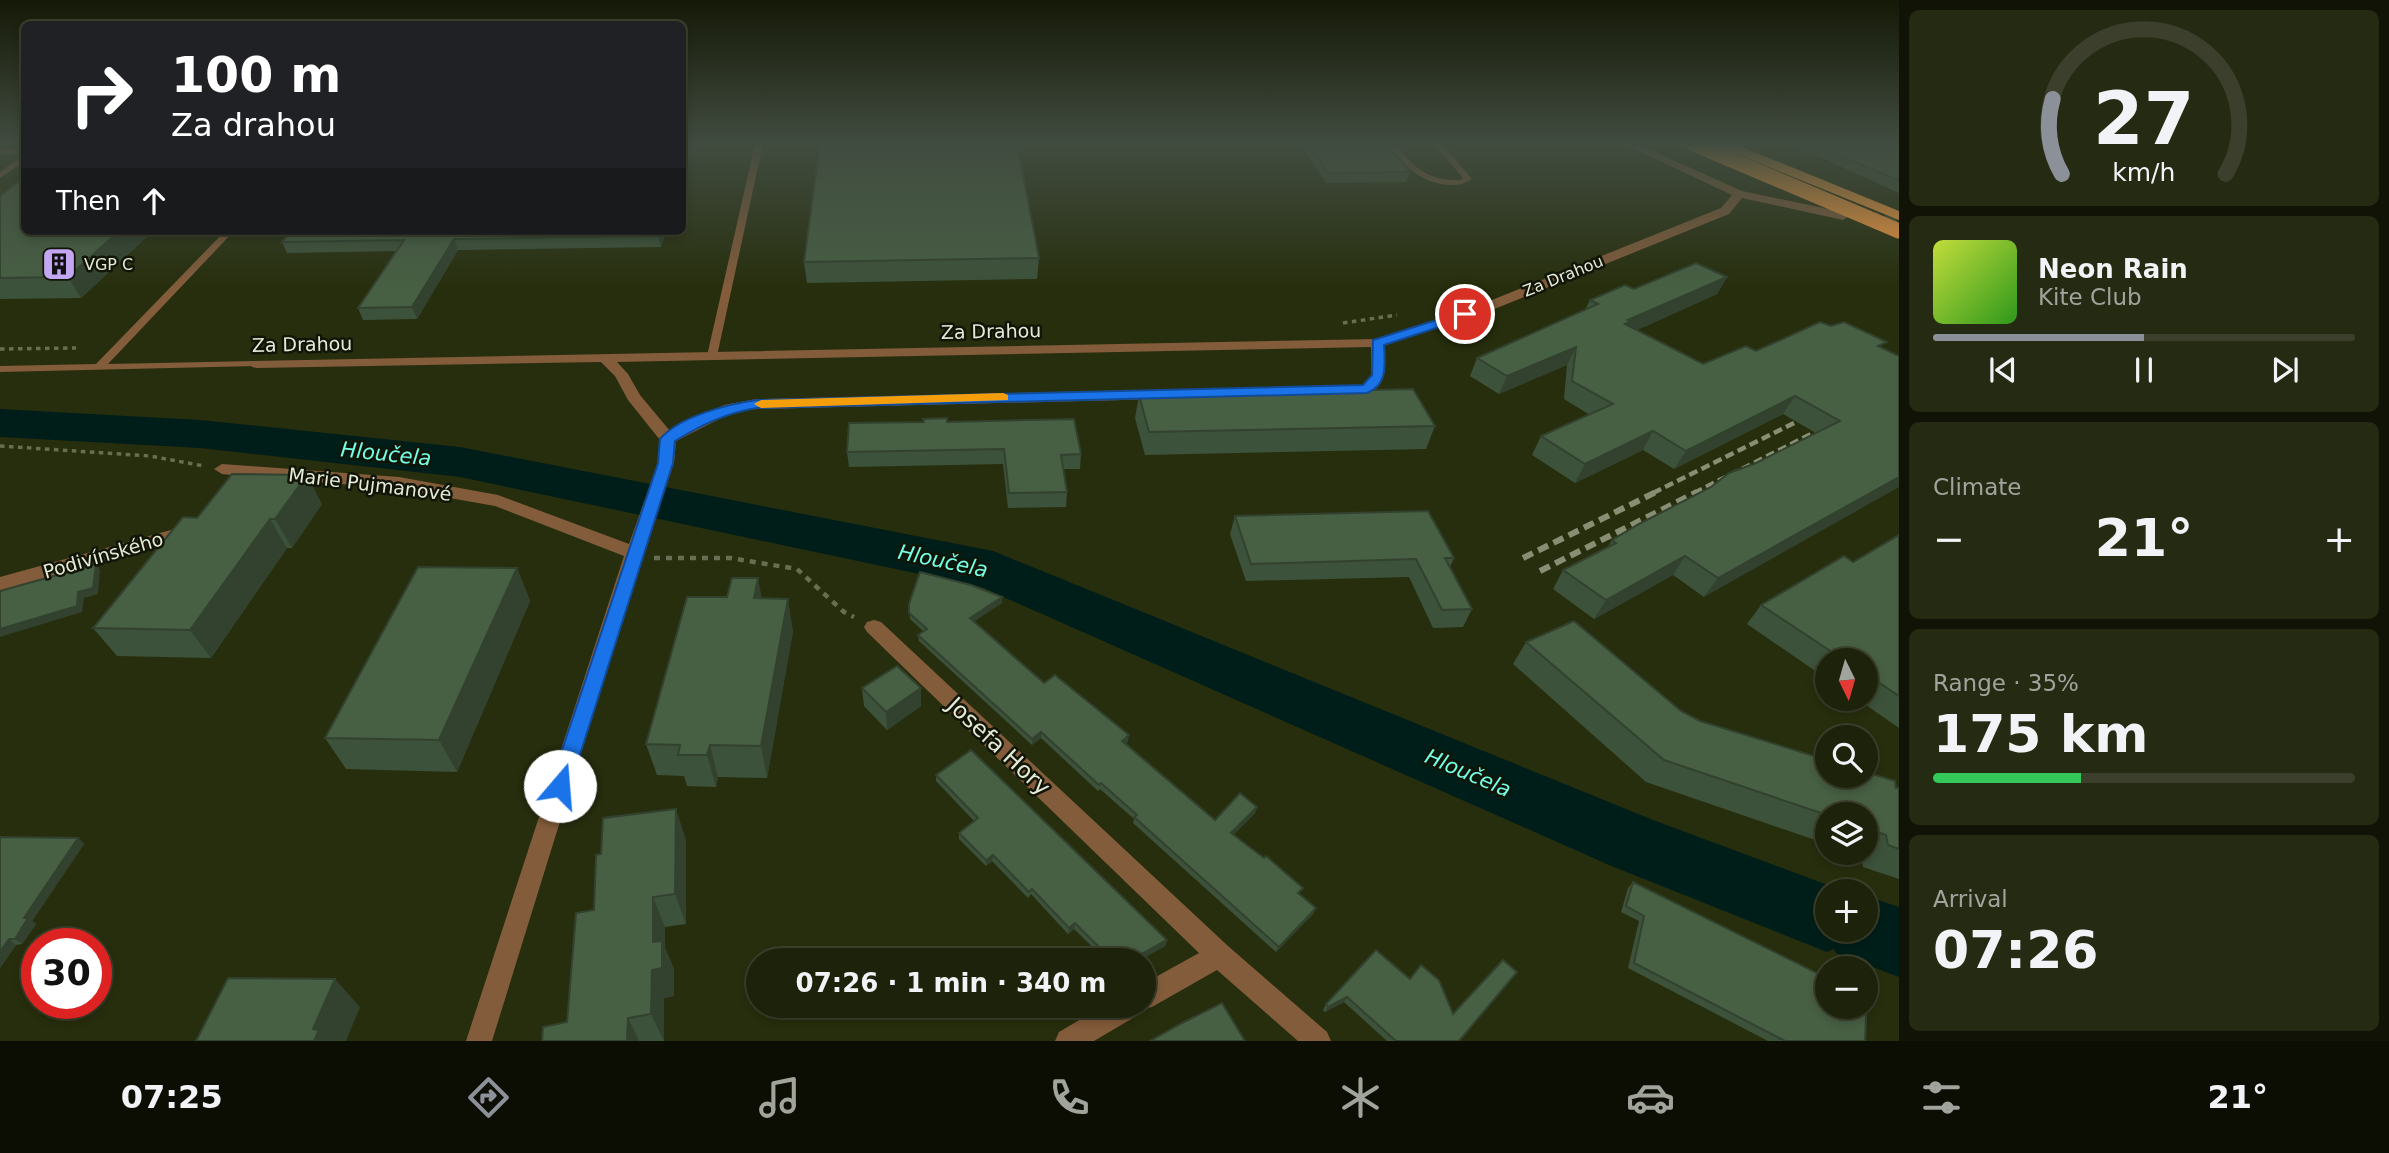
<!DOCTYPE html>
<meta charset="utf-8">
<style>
:root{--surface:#1d220a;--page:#252a13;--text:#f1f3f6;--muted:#a0a49c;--line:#3b3f2b;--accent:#8c9099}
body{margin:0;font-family:"DejaVu Sans",sans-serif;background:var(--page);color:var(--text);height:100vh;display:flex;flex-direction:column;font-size:26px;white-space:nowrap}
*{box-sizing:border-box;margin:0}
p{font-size:23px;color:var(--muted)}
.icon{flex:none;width:38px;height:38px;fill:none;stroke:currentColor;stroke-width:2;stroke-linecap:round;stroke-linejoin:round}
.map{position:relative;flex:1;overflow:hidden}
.panel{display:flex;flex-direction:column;gap:10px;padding:10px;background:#101306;width:490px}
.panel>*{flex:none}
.hud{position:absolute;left:21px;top:21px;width:665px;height:214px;border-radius:10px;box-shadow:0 4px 10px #0003,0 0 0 2px var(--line);background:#202124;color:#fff;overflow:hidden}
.needle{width:46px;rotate:175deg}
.fabs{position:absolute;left:1815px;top:648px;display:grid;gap:14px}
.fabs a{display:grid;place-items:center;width:63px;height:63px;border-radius:50%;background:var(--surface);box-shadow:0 4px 10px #0003,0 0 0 2px var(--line);font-size:35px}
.speed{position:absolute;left:21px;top:928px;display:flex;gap:14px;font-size:35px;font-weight:700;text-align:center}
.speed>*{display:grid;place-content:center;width:91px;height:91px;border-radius:50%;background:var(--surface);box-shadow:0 4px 10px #0003,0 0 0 2px var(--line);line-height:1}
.speed .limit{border:10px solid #d22;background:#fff;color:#111}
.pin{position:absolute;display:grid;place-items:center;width:60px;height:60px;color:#fff;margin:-30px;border:4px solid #fff;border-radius:50%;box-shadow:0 2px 7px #0007}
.me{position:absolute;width:77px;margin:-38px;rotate:18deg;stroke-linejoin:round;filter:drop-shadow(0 0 5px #0008)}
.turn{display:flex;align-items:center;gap:24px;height:147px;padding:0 35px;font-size:32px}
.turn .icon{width:91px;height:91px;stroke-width:2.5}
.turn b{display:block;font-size:49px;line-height:60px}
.then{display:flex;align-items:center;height:66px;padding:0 35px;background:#0003;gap:14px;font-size:26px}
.big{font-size:52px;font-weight:800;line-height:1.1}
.panel .tile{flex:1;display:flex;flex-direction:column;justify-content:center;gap:10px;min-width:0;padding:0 24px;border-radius:10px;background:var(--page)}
.panel .dial{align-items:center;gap:0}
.dial svg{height:182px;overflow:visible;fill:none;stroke:var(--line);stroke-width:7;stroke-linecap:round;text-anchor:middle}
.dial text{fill:var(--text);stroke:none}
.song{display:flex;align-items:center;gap:21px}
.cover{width:84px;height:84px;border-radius:10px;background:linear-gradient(135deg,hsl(70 70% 55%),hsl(110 70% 35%))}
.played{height:7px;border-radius:4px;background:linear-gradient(90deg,var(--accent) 50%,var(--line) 50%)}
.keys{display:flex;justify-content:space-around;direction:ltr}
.heat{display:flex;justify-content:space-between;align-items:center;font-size:38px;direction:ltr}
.charge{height:10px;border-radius:5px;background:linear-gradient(90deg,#34c759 35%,var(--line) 0)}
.trip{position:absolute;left:746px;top:948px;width:410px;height:70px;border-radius:35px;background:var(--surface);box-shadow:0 4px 10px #0003,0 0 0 2px var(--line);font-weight:800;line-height:70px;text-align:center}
.dock{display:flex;height:112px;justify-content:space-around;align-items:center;background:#0c0e04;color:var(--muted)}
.dock .icon{width:49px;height:49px}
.dock .selected{color:var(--accent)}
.dock b{font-size:32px;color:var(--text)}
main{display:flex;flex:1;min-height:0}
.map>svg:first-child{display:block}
</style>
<main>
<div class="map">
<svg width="1899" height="1041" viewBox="0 0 1899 1041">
<rect width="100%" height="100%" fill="#272e0d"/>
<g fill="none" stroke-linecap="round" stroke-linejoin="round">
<path fill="#001e19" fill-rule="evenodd" d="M0,409L200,420L460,447L993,551L1653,820L1844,891H1827V929H1866V896L1899,907V977L1836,953L1834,949L1827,952L1609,865L981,587L460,477L200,448L0,437Z"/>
<path stroke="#434a2b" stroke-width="12" stroke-dasharray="12 6" stroke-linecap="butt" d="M1867,218L1899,219"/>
<g stroke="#676e51" stroke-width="3.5" stroke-dasharray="4.5 4.5" stroke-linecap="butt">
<path d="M1343,323L1397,315"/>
<path d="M0,349L76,348"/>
<path d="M0,446L150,456L204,466"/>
</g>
<path stroke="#676e51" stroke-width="4.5" stroke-dasharray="6 6" stroke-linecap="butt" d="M654,558H730L797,569L844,612L854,617"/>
<g fill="#835c3b" fill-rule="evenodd">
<path d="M755,144H763L717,356L712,359L707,356Z"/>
<path d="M1388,144H1396C1415,169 1428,181 1461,180L1463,178L1434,144H1442L1472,179C1465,184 1460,185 1451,185C1422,184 1405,167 1388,144Z"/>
<rect x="0" y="150" width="24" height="4"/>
<path d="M21,157H24V162L0,178V172Z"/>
<path d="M225,231H234L108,364L257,361L261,362V366L0,372V366L96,364Z"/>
</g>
<g fill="#835c3b" fill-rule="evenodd">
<path d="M1624,144H1637L1742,191L1843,212L1849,216L1843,220L1742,198L1729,214L1492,310L1385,345C1385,364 1389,386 1367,394L757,409L733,412L676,441L674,463L642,557L492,1041H466L624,556L495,506L399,489L222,474L214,469L222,464L399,477L498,495L629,544L658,463L660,440L628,400L615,376L601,362L257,368L252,367L250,364L252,361L1377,339L1482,304L1721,208L1732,195ZM1371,347V375L1363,385L757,399L724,405L670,431L640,395L628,374L617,362Z"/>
<path d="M189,525L195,527L198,531L195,535L0,591V577Z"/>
<path d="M874,620L881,622L1228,946L1327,1032L1331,1041H1298L1217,970L1152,1007L1140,1010L1138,1015L1094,1041H1055L1059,1032L1103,1006H1143V984L1199,953L867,632L864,627L867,622Z"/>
</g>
<path fill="#ff9d3f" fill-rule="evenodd" d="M1719,144H1735L1899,211V220L1720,147Z"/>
<g stroke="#878e74" stroke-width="4.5" stroke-dasharray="9 4.5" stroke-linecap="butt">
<path d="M1653,493L1814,413"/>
<path d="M1694,493L1833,423"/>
</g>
<g stroke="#878e74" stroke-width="6" stroke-dasharray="11 6" stroke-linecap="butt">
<path d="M1523,558L1656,492"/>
<path d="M1540,571L1697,492"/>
</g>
<path stroke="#ff9d3f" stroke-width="15" d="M1694,144L1899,231"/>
</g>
<g fill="#3d523a">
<path d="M1300,144H1387L1410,172L1406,182L1326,183Z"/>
<path d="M1805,144H1899V193L1802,149Z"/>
<path d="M0,196L24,231H153L81,298L0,299Z"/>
<path d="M666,231L661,247L458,250L417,319L363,320L358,308L396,251L287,253L282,242Z"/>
<path d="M1039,258L1037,279L807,283L804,262Z"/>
<path d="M1727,277L1717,294L1637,330L1703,364L1756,351L1883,348L1899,356L1704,597L1673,575L1594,619L1553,589L1563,570L1607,548L1612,540L1816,433L1783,414L1674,469L1643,450L1575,483L1532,455L1541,436L1590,415L1564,399L1567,365L1499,394L1470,376L1477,358L1585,310L1590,300L1634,289Z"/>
<path d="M1139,395L1435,426L1426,449L1145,455L1135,418Z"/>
<path d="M947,422L1081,454L1080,469H1063L1067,492L1066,507L1008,508L1003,464L849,467L847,452Z"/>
<path d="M322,504L292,548H287L211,658L117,656L93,628L197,518Z"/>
<path d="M1235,516L1454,558L1450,567L1472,609L1463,627L1433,628L1409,577L1246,581L1230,534Z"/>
<path d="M1899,535V728L1856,698H1866V660H1827V679L1747,624L1761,605L1853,562Z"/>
<path d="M517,568L530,601L457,772L346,769L325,738Z"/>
<path d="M762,598L793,631L767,778L718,777L716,787L687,786L684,776L657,775L646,744Z"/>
<path d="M1002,603L974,621L1044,683L1128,741L1126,743L1215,820L1257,807L1255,813L1234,834L1316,908L1313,914L1276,952L1133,823L1134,819L1100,789L1098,791L1041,738L1032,745L919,641L918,635L923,631L910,619L909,604Z"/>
<path d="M1526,642L1681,711L1700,721L1899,788V879L1863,867L1861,856L1850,852H1866V814H1827V844L1646,782L1513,664Z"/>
<path d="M862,688L921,706L887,730L864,706Z"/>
<path d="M936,775L1167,940L1165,946L1138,961H1107L1074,929L1068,934L1031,894L1028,898L992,861L986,866L959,839V833L974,821L936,781Z"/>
<path d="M0,837L78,838L84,844L32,921L36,924L22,944L16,945L0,968Z"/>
<path d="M686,840V924L665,927V948L674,969V996L664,998V1041H542L567,1022L594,910Z"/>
<path d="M1633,882L1865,1041H1768L1628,968L1639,921L1621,912L1628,888Z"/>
<path d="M1376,950L1459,1041H1387L1344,1002L1325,1012L1323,1010L1326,1004Z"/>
</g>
<g fill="#32422f">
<path d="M690,144H696L682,183V166Z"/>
<path d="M119,231H153L81,298L68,277Z"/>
<path d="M660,231H666L661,247L658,236Z"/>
<path d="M454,239L458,250L417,319L412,307Z"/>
<path d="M1727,277L1717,294L1624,336L1617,341L1628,320Z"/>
<path d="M1576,347L1567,365L1499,394L1507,376Z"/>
<path d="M1795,396L1783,414L1674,469L1686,451Z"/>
<path d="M1653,431L1643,450L1575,483L1585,464Z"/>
<path d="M307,475L322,504L292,548L275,519Z"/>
<path d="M1899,477V487L1704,597L1718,578Z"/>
<path d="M270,519L287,548L211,658L190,630Z"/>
<path d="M1685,556L1673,575L1594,619L1606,600Z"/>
<path d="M96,564L100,570L98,594L84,598L82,612L0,637V629L78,592Z"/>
<path d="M517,568L530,601L457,772L439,740Z"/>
<path d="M758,578L764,610L754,598Z"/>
<path d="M1002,597V603L970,624V618Z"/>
<path d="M788,599L793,631L767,778L761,746Z"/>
<path d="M921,688V706L887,730L886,712Z"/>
<path d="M1041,732V738L1032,745V739Z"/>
<path d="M1129,735L1128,741L1121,747L1122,741Z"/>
<path d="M710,745L718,777L716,787L707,755Z"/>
<path d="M1257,807L1255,813L1229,839L1231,833Z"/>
<path d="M676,809L686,840V924L675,894Z"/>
<path d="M78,838L84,844L32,921L36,924L22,944L15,939L24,918Z"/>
<path d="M993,855L992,861L986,866V860Z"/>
<path d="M653,897L665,927V948L674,969V996L664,998V1041L651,1014Z"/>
<path d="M1316,908L1313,914L1276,952L1279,947Z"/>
<path d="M1075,923L1074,929L1068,934L1069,928Z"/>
<path d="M9,939L16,945L0,968V952Z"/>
<path d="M1167,940L1165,946L1138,961H1129Z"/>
<path d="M335,979L360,1007L346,1041H314L313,1029Z"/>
<path d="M1347,997L1344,1002L1325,1012L1328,1007Z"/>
<path d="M628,1018L639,1041H627Z"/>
</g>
<g fill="#475f43" stroke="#32422f" stroke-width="2">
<path d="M682,144H690L682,166Z"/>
<path d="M820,144H1017L1039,258L804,262Z"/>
<path d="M1309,144H1387L1410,172L1328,173Z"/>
<path d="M1815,144H1899V181Z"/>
<path d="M21,180H24V231H119L68,277L0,278V196Z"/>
<path d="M291,231H660L658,236L454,239L412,307L358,308L404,240L282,242Z"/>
<path d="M1696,263L1727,277L1628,320L1631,321L1625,324L1703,364L1746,346L1756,351L1820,322L1831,326L1844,322L1887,342L1878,346L1899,356V477L1718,578L1685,556L1606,600L1563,570L1616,543L1612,540L1639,524L1711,487L1729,473L1756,463L1840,421L1795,396L1686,451L1653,431L1585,464L1541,436L1613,404L1572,381L1576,347L1507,376L1477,358L1598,304L1590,300L1625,285L1634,289Z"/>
<path d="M1413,389L1435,426L1149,432L1139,395Z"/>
<path d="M947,418V422L1074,419L1081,454L1061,455L1067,492L1009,493L1004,449L847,452L849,423L924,422L923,419Z"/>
<path d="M232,474L307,475L275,519H270L190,630L93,628L183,517L197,518Z"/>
<path d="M1428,511L1454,558H1445L1472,609L1442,610L1416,559L1251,564L1235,516Z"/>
<path d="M1899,535V696L1866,674V660H1844L1761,605L1844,556L1853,562Z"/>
<path d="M96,564L93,588L78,592L77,606L0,629V591Z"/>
<path d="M418,567L517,568L439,740L325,738Z"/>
<path d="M920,572L971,585L1002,597L970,618L1044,683L1055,675L1129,735L1122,741L1215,820L1240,793L1257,807L1231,833L1264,858L1266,856L1303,888L1298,893L1316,908L1279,947L1134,817L1137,815L1101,783L1099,785L1041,732L1032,739L918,635L927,629L909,613V604Z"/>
<path d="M732,578H758L754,598L788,599L761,746L710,745L707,755H678L680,745L646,744L687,597H727Z"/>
<path d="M1574,621L1681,711L1700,721L1827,760V775H1866V772L1895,781L1896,788H1899V849L1888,845L1886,835L1866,828V814H1827V815L1664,760L1526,642Z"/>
<path d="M897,666L921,688L886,712L862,688Z"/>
<path d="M971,750L1167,940L1129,961H1113L1075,923L1069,928L1032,889L1029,892L993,855L986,860L959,833L978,818L936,775Z"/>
<path d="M676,809L675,894L653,897V942L662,941V968L652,970L651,1014L628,1018L627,1041H542L543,1027L567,1022L576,913L594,910L596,855L601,854L603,818Z"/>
<path d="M0,837L78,838L24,918H28L15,939H9L0,952Z"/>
<path d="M1633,882L1827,978V1006H1866V997H1867L1865,1041H1785L1634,963L1644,916L1626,906Z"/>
<path d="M1376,950L1410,979L1421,965L1439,980L1453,1014L1503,960L1517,972L1459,1041H1396L1347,997L1328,1007L1326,1004Z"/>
<path d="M228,978L335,979L313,1029L319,1030L314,1041H196Z"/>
<path d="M1222,1003L1245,1041H1150L1182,1023Z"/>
</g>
<linearGradient id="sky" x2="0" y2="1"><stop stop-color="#151907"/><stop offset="0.5" stop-color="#414c40"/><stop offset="1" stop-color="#414c40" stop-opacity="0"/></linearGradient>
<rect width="1899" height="289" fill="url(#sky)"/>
<path fill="#1a73e8" stroke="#114b97" stroke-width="2" d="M1465,311L1470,312V317L1384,345C1385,364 1388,385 1367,393L757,408C726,413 701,425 675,441L673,463L570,786L567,793L560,795L553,793L550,786L658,463L660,439C680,416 728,404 757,400L1363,385L1372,375L1373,340Z"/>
<path fill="#f59e0b" d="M1003,393L1008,395V400L761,408L754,404L761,400Z"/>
<defs>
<g id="building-square" transform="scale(1.75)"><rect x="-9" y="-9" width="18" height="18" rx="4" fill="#c3a7f2" stroke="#111507"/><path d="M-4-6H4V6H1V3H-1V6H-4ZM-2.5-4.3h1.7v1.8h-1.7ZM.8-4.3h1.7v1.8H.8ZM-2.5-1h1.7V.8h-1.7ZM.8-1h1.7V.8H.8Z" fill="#111"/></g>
</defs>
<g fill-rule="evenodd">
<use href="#building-square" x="59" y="264"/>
</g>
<g text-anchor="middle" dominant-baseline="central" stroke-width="5" stroke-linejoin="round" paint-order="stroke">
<g font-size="16" fill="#e4ead7" stroke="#111507" text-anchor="start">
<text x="84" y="264">VGP C</text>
</g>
<g font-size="16" fill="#e4ead7" stroke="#111507">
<text transform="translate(1563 276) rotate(-22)">Za Drahou</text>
</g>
<g font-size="19" fill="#e4ead7" stroke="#111507">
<text transform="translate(991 331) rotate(-1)">Za Drahou</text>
<text transform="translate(302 344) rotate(-1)">Za Drahou</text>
<text transform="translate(370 484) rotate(7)">Marie Pujmanové</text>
<text transform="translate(103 555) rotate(-16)">Podivínského</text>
</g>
<g font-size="21" font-style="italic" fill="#73fee7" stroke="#111507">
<text transform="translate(386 454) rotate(6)">Hloučela</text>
<text transform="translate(943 561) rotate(12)">Hloučela</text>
<text transform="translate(1468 773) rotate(23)">Hloučela</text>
</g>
<g font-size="23" fill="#e4ead7" stroke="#111507">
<text transform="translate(999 746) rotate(43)">Josefa Hory</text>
</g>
</g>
</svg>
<div class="fabs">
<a><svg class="needle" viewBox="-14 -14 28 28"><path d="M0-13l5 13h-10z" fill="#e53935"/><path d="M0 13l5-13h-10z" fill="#a0a49c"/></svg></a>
<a><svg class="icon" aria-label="search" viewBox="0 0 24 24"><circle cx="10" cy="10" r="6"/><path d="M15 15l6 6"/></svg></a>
<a><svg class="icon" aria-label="layers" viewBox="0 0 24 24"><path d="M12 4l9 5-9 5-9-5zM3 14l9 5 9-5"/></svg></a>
<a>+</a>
<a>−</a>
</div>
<div class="speed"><div class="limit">30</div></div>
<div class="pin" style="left:1465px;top:314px;background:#d93025"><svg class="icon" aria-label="arrive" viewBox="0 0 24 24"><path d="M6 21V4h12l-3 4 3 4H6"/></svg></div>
<svg class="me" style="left:560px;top:786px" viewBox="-20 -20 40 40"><circle r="19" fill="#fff"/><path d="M0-13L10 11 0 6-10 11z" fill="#1a73e8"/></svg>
<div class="trip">07:26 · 1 min · 340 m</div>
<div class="hud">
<div class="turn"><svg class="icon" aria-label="right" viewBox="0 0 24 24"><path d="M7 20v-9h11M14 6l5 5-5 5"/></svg><div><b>100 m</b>Za drahou</div></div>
<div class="then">Then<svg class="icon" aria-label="ahead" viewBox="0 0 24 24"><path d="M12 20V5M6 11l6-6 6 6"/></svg></div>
</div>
</div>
<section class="panel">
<div class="tile dial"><svg viewBox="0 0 100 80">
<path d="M14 69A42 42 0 1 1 86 69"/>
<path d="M14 69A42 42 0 0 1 10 36" stroke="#8c9099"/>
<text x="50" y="56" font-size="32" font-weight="700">27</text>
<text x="50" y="72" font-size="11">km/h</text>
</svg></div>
<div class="tile">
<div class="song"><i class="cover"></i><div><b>Neon Rain</b><p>Kite Club</p></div></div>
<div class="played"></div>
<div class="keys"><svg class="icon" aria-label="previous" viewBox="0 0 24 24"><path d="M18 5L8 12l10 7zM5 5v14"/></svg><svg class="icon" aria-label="pause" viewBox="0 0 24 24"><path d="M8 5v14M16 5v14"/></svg><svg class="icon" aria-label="next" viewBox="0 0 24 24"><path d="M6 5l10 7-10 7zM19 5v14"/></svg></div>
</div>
<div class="tile"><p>Climate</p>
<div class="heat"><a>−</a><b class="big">21°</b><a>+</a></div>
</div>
<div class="tile"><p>Range · 35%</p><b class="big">175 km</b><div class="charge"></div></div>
<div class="tile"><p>Arrival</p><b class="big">07:26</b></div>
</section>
</main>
<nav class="dock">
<b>07:25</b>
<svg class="icon selected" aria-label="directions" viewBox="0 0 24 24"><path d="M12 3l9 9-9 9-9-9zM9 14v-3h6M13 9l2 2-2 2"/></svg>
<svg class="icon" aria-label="music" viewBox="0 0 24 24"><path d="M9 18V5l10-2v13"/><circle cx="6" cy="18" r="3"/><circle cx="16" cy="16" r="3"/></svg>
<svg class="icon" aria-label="phone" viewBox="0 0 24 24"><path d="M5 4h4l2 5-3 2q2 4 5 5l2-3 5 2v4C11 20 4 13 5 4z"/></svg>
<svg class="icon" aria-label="climate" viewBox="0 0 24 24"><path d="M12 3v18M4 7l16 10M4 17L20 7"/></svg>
<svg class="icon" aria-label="car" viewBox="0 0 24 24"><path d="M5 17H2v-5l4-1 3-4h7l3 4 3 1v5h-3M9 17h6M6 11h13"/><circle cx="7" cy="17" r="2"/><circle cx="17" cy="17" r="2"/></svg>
<svg class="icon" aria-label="filters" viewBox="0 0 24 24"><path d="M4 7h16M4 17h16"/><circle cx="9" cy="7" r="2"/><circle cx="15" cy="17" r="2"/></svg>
<b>21°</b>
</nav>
